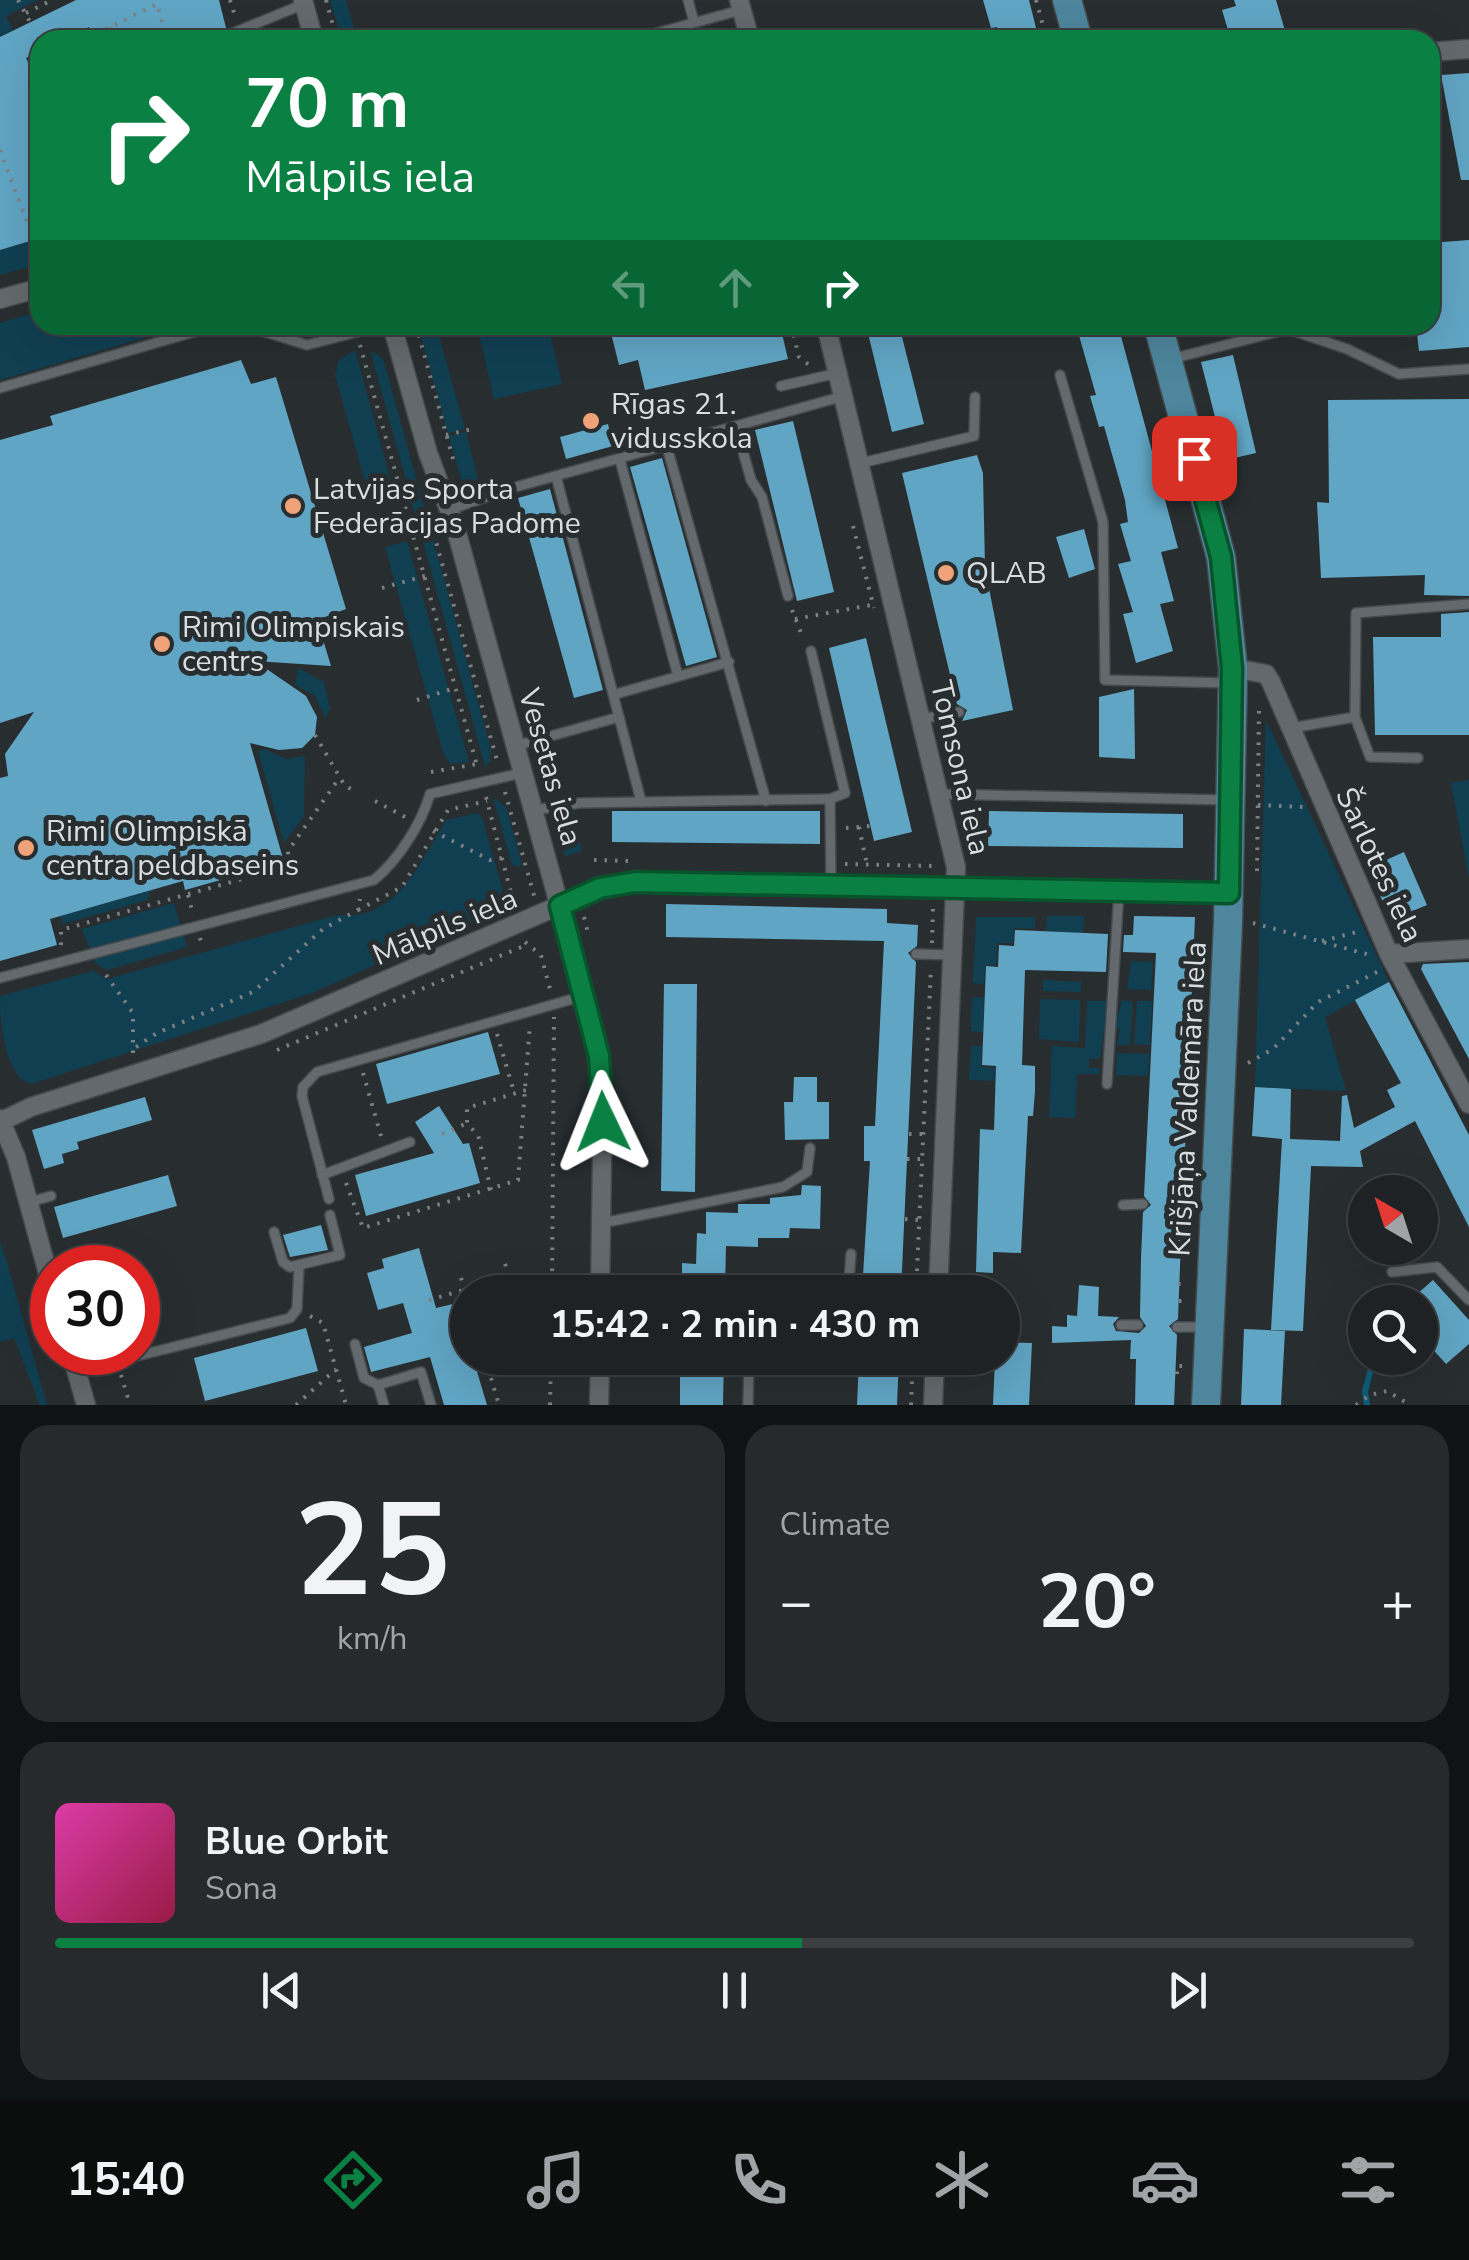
<!DOCTYPE html>
<meta charset="utf-8">
<style>
:root{--surface:#1e2224;--page:#262a2c;--text:#f1f3f6;--muted:#a1a4a6;--line:#3c3f41;--accent:#0b8043}
body{margin:0;font-family:"Nunito Sans",sans-serif;background:var(--page);color:var(--text);height:100vh;display:flex;flex-direction:column;font-size:38px;white-space:nowrap}
*{box-sizing:border-box;margin:0}
p{font-size:32px;color:var(--muted)}
.icon{flex:none;width:55px;height:55px;fill:none;stroke:currentColor;stroke-width:2;stroke-linecap:round;stroke-linejoin:round}
.map{position:relative;height:1405px;overflow:hidden}
.details{display:flex;flex-direction:column;gap:20px;padding:20px;background:#101314;flex:1}
.details>*{flex:none}
.hud{position:absolute;left:30px;top:30px;width:1410px;height:305px;border-radius:30px;box-shadow:0 10px 40px #0002,0 0 0 2px var(--line);background:#0b8043;color:#fff;overflow:hidden}
.needle{width:65px;rotate:321deg}
.tools{position:absolute;left:1348px;top:1175px;display:grid;gap:20px}
.tools a{display:grid;place-items:center;width:90px;height:90px;border-radius:50%;background:var(--surface);box-shadow:0 10px 40px #0002,0 0 0 2px var(--line);font-size:50px}
.speed{position:absolute;left:30px;top:1245px;display:flex;gap:20px;font-size:50px;font-weight:700;text-align:center}
.speed>*{display:grid;place-content:center;width:130px;height:130px;border-radius:50%;background:var(--surface);box-shadow:0 10px 40px #0002,0 0 0 2px var(--line);line-height:1}
.speed .limit{border:15px solid #d22;background:#fff;color:#111}
.pin{position:absolute;display:grid;place-items:center;width:85px;height:85px;color:#fff;margin:-42px;border-radius:20px;box-shadow:0 5px 15px #0006}
.me{position:absolute;width:110px;margin:-55px;rotate:358deg;stroke-linejoin:round;filter:drop-shadow(0 0 8px #0008)}
.turn{display:flex;align-items:center;gap:35px;height:210px;padding:0 50px;font-size:45px}
.turn .icon{width:130px;height:130px;stroke-width:2.5}
.turn b{display:block;font-size:70px;line-height:85px}
.lanes{display:flex;align-items:center;height:95px;padding:0 50px;background:#0003;justify-content:center;gap:50px;direction:ltr}
.lanes .off{opacity:.35}
.big{font-size:75px;font-weight:700;line-height:1.1}
.details .card{flex:1;display:flex;flex-direction:column;justify-content:center;gap:15px;min-width:0;padding:0 35px;border-radius:30px;background:var(--page)}
.details .dial{align-items:center;gap:0}
.dial b{font-size:130px;line-height:1}
.song{display:flex;align-items:center;gap:30px}
.cover{width:120px;height:120px;border-radius:15px;background:linear-gradient(135deg,hsl(320 70% 55%),hsl(340 70% 35%))}
.played{height:10px;border-radius:5px;background:linear-gradient(90deg,var(--accent) 55%,var(--line) 55%)}
.keys{display:flex;justify-content:space-around;direction:ltr}
.heat{display:flex;justify-content:space-between;align-items:center;font-size:55px;direction:ltr}
.details .tiles{flex:1;display:grid;gap:20px;grid-template-columns:1fr 1fr}
.card:last-child{grid-column:span 2}
.trip{position:absolute;left:450px;top:1275px;width:570px;height:100px;border-radius:50px;background:var(--surface);box-shadow:0 10px 40px #0002,0 0 0 2px var(--line);font-weight:700;line-height:100px;text-align:center}
.menu{display:flex;height:160px;justify-content:space-around;align-items:center;background:#0c0e0e;color:var(--muted)}
.menu .icon{width:70px;height:70px}
.menu .on{color:var(--accent)}
.menu b{font-size:45px;color:var(--text)}
.map>svg:first-child{display:block}
</style>
<div class="map">
<svg width="1469" height="1405" viewBox="0 0 1469 1405">
<rect width="100%" height="100%" fill="#282e30"/>
<g fill="#103f52">
<path d="M0,0H37L6,16L13,30L0,37Z"/>
<path d="M330,0H346L357,40H342Z"/>
<path d="M40,238V264L0,275V250Z"/>
<path d="M40,311V325H188L0,380V323Z"/>
<path d="M418,325H436L465,429L448,433Z"/>
<path d="M477,325H548L562,384L494,399Z"/>
<path d="M355,350L393,489L369,496L335,375L339,360Z"/>
<path d="M370,350L383,359L386,369L491,750L490,762L485,766Z"/>
<path d="M466,432L481,491L466,496L449,436Z"/>
<path d="M407,541L469,762L450,764L443,752L385,547Z"/>
<path d="M298,668L324,682L330,709L325,718L315,696L295,685Z"/>
<path d="M1266,720L1389,982L1325,1017L1346,1091L1255,1087Z"/>
<path d="M264,749L286,759L305,756L304,816L284,843L258,751Z"/>
<path d="M1469,780V878L1451,783Z"/>
<path d="M493,797L506,807L522,864L519,867L512,865Z"/>
<path d="M574,810L582,851L565,856L553,814Z"/>
<path d="M477,813L482,817L504,895L498,910L312,993L31,1084C5,1076 0,1023 0,998L4,995L93,971L107,979L338,915C397,922 421,861 446,820Z"/>
<path d="M151,890L147,900L63,924L57,904L72,913Z"/>
<path d="M174,903L187,947L107,970L95,963L82,929Z"/>
<path d="M1047,916H1084L1083,933L1046,931Z"/>
<path d="M976,917H1035V929L1014,928L1013,943H997L996,965H985L984,984L973,983Z"/>
<path d="M1131,961L1153,962L1151,990L1127,989Z"/>
<path d="M1043,980L1081,982V992L1043,991Z"/>
<path d="M984,997L983,1032L971,1031L972,998Z"/>
<path d="M1040,999L1080,1000L1079,1042L1039,1039Z"/>
<path d="M1122,1000L1133,1002L1130,1045H1117L1120,1029L1115,1028Z"/>
<path d="M1087,1001H1108L1100,1058L1089,1059V1068H1100V1074H1077L1075,1118L1049,1117L1052,1046L1085,1048Z"/>
<path d="M1137,1001H1152L1150,1045L1134,1044Z"/>
<path d="M971,1046H982L981,1067L995,1068L994,1081L969,1080Z"/>
<path d="M1117,1053L1149,1054L1148,1076L1116,1075Z"/>
<path d="M0,1242L6,1259L47,1405H40L14,1338L0,1342Z"/>
</g>
<g fill="none" stroke-linecap="round" stroke-linejoin="round">
<path stroke="#0c5c78" stroke-width="6" d="M1367,1405L1365,1391L1374,1358"/>
</g>
<g fill="#60a5c4">
<path d="M76,0H219L229,40H93L89,27L62,40H40V51L26,58L40,88V238L0,250V37Z"/>
<path d="M983,0H1029L1039,40H1001L997,27L991,28Z"/>
<path d="M1234,0H1276L1286,34L1268,40H1231L1222,10L1236,6Z"/>
<path d="M1469,73V180H1461L1441,75Z"/>
<path d="M1469,240V347L1419,351L1416,325H1430V243Z"/>
<path d="M609,325H651L653,334L693,325H780L788,359L645,390L638,360L619,365Z"/>
<path d="M866,325H899L924,424L892,432Z"/>
<path d="M1076,325H1118L1178,548L1161,552L1174,601L1160,604L1173,651L1136,663L1123,614L1133,612L1118,564L1131,561L1120,524L1128,522L1125,500L1104,426L1099,427L1090,396L1096,395Z"/>
<path d="M1233,355L1256,453L1226,460L1201,362Z"/>
<path d="M241,360L251,384L276,377L346,609L317,620L331,666L255,661L306,696L317,717L315,735L302,748L279,750L250,743L284,862L185,890L183,881L50,919L57,945L0,961V778L8,776L5,754L34,712L0,723V440L53,425L50,416Z"/>
<path d="M1469,399V596L1424,595L1425,575L1321,578L1317,502L1329,503L1328,400Z"/>
<path d="M793,421L834,592L797,601L755,430Z"/>
<path d="M608,424L613,446L566,459L560,437Z"/>
<path d="M977,455L983,473L985,568L1013,710L962,721L967,710L957,704L902,473Z"/>
<path d="M662,458L717,657L686,666L630,467Z"/>
<path d="M550,489L603,690L574,698L518,498Z"/>
<path d="M1084,529L1095,569L1069,578L1056,537Z"/>
<path d="M1469,612V735H1375L1373,637H1441V614Z"/>
<path d="M866,638L912,832L874,841L829,648Z"/>
<path d="M1134,689L1135,759L1099,757V697Z"/>
<path d="M612,811H820V844L612,842Z"/>
<path d="M989,811L1183,814V848L988,846Z"/>
<path d="M1404,852L1427,905L1391,920L1368,868Z"/>
<path d="M666,904L887,909V923L918,925L917,946L908,953L916,962L901,1292H862L870,1161H864V1126H875L884,941L666,937Z"/>
<path d="M1134,916L1195,917L1183,1197L1175,1204L1182,1213L1178,1319L1169,1326L1177,1335L1174,1405H1135L1136,1359H1130L1131,1340L1052,1343V1326L1067,1327V1315L1077,1316L1079,1285L1099,1287L1098,1316L1119,1317L1113,1324L1116,1331L1139,1333L1146,1326L1140,1317L1141,1258L1143,1212L1151,1205L1144,1196L1156,953L1123,952L1124,935H1133Z"/>
<path d="M1015,930L1108,934L1106,972L1025,970L1022,1065L1035,1066V1091L1033,1116H1028L1021,1253L993,1252V1273L976,1272L980,1129L994,1130L996,1066L982,1065L986,966L998,967L999,945L1014,946Z"/>
<path d="M1469,962V1059L1421,969L1423,964Z"/>
<path d="M1389,982L1469,1135V1227L1415,1121L1360,1151L1363,1167L1311,1166L1303,1331L1271,1330L1282,1139L1252,1136L1255,1087L1291,1089L1290,1139L1340,1141L1342,1096L1347,1095L1354,1128L1395,1107L1387,1090L1401,1083L1355,1000Z"/>
<path d="M664,984H697L695,1192L661,1191Z"/>
<path d="M488,1032L500,1074L387,1104L376,1064Z"/>
<path d="M794,1077H817V1102H829V1139L785,1140L784,1102H793Z"/>
<path d="M145,1097L152,1120L77,1142L79,1149L62,1154L64,1163L44,1169L32,1130Z"/>
<path d="M439,1106L463,1144L469,1143L480,1183L366,1216L355,1175L434,1153L415,1122Z"/>
<path d="M168,1175L177,1206L63,1238L54,1207Z"/>
<path d="M802,1185L821,1186L820,1229L790,1228L789,1238H758V1247L726,1246L725,1292H682V1263L696,1264L697,1233L706,1234V1212L738,1213V1204H770V1198L801,1195Z"/>
<path d="M321,1225L328,1250L290,1257L283,1235Z"/>
<path d="M419,1248L436,1308L457,1303L468,1358H473L487,1405H444L430,1357L371,1372L364,1347L412,1333L403,1303L378,1310L367,1273L384,1268L382,1259Z"/>
<path d="M1433,1280L1469,1320V1344L1446,1364L1420,1335V1302H1408Z"/>
<path d="M306,1328L318,1371L205,1401L194,1358Z"/>
<path d="M1244,1329L1285,1331L1281,1405H1241Z"/>
<path d="M1002,1342L1032,1343L1029,1405H993L995,1358H1002Z"/>
<path d="M724,1358L723,1405H680V1358Z"/>
<path d="M859,1358H899L897,1405H857Z"/>
</g>
<g fill="none" stroke-linecap="round" stroke-linejoin="round">
<g stroke="#454a4c" stroke-width="12">
<g id="lane">
<path d="M688,0L694,22"/>
<path d="M233,33L304,4"/>
<path d="M631,40L741,10"/>
<path d="M243,325L307,345L384,325"/>
<path d="M1171,359L1288,329L1347,349L1399,374L1469,369"/>
<path d="M1060,375L1103,522L1105,680L1230,683"/>
<path d="M781,386L838,373"/>
<path d="M0,388L218,325"/>
<path d="M736,427L751,480L762,497L788,596"/>
<path d="M667,447L766,801"/>
<path d="M620,460L678,676"/>
<path d="M861,463L974,436L975,397"/>
<path d="M556,476L641,801"/>
<path d="M449,510L512,488L844,396"/>
<path d="M811,651L845,793L830,799L831,885"/>
<path d="M616,694L729,662"/>
<path d="M1355,717L1370,757L1418,758"/>
<path d="M921,719L959,712"/>
<path d="M1291,728L1355,717L1356,613L1469,604"/>
<path d="M515,746L619,717"/>
<path d="M939,794L1229,800"/>
<path d="M534,810L580,803L830,799"/>
<path d="M916,954L953,955"/>
<path d="M0,978L374,880C398,860 421,825 430,794L522,773"/>
<path d="M1107,1084L1119,891"/>
<path d="M322,1175L410,1142"/>
<path d="M329,1199L302,1096L303,1087L317,1072L583,996"/>
<path d="M30,1202L51,1196"/>
<path d="M1123,1205L1143,1204"/>
<path d="M1183,1205H1213"/>
<path d="M602,1223L783,1187L807,1172L810,1148"/>
<path d="M274,1232L283,1262L290,1267L340,1255L330,1215"/>
<path d="M1392,1272L1437,1267L1469,1300"/>
<path d="M798,1292L849,1280L851,1254"/>
<path d="M1121,1325H1138"/>
<path d="M1177,1327H1207"/>
<path d="M355,1344L364,1378L378,1385"/>
<path d="M101,1365L290,1318L297,1309L299,1267"/>
<path d="M384,1405L378,1385L421,1372L431,1405"/>
<path d="M748,1405L749,1358"/>
</g>
</g>
<g stroke="#454a4c" stroke-width="21">
<g id="street">
<path d="M303,0L314,40"/>
<path d="M739,0L750,40"/>
<path d="M1430,52L1469,49"/>
<path d="M0,299L40,288"/>
<path d="M392,325L428,453L455,526L592,1024L603,1094L600,1292"/>
<path d="M826,325L956,867L938,1292"/>
<path d="M1233,668L1266,674L1271,682L1389,954L1469,1104"/>
<path d="M1389,954L1469,949"/>
<path d="M0,1119L16,1157L52,1288"/>
<path d="M0,1122L31,1107L261,1034L600,888L635,881L1229,893"/>
<path d="M71,1352L86,1405"/>
<path d="M599,1405L600,1358"/>
<path d="M933,1405L935,1358"/>
</g>
</g>
<g stroke="#454a4c" stroke-width="31">
<g id="primary">
<path d="M1067,0L1078,40"/>
<path d="M1158,325L1221,557L1233,668L1228,923L1206,1405"/>
</g>
</g>
<g stroke="#7c8183" stroke-width="4" stroke-dasharray="2.5 8" stroke-linecap="butt">
<path d="M18,0L30,22"/>
<path d="M230,0L235,16"/>
<path d="M326,0L337,40"/>
<path d="M1036,0L1047,40"/>
<path d="M26,13L52,0"/>
<path d="M110,27L114,40"/>
<path d="M96,34L157,4L167,40"/>
<path d="M1430,81L1434,96L1430,99"/>
<path d="M0,150L30,230"/>
<path d="M416,325L455,466"/>
<path d="M791,325L799,357L809,365"/>
<path d="M360,345L478,769"/>
<path d="M446,435L472,429"/>
<path d="M428,513L498,764"/>
<path d="M853,526L874,608"/>
<path d="M382,588L425,576"/>
<path d="M792,610L803,638"/>
<path d="M795,619L871,605"/>
<path d="M417,700L455,688"/>
<path d="M315,735L345,786L357,792"/>
<path d="M431,772L477,764"/>
<path d="M505,792L535,899"/>
<path d="M486,797L514,904"/>
<path d="M375,801L407,818"/>
<path d="M1258,805L1303,807"/>
<path d="M859,827L867,865"/>
<path d="M846,828L871,826"/>
<path d="M433,831L490,860L502,858"/>
<path d="M594,860L631,861"/>
<path d="M845,864L936,866"/>
<path d="M1257,871L1259,705"/>
<path d="M188,895L193,914"/>
<path d="M358,910L402,887L448,810L487,801"/>
<path d="M584,917L589,937"/>
<path d="M1253,923L1370,955"/>
<path d="M200,938L203,948"/>
<path d="M1322,941L1361,931"/>
<path d="M525,942L541,955L551,993"/>
<path d="M932,943L933,908"/>
<path d="M61,945V930L288,866V851L340,777"/>
<path d="M106,975L133,1013V1055"/>
<path d="M497,1034L514,1092"/>
<path d="M136,1047L157,1033L253,992L323,929L358,910L360,899"/>
<path d="M277,1050L526,945"/>
<path d="M1248,1063L1273,1049L1318,1002L1379,971"/>
<path d="M363,1073L381,1136"/>
<path d="M442,1134L465,1124"/>
<path d="M909,1134H924"/>
<path d="M907,1159H923"/>
<path d="M1184,1169H1190"/>
<path d="M1184,1182L1190,1183"/>
<path d="M346,1183L363,1228L518,1180L530,1024"/>
<path d="M491,1190L478,1135L467,1124V1108L526,1090"/>
<path d="M905,1219L920,1220"/>
<path d="M1182,1226H1188"/>
<path d="M1181,1241H1188"/>
<path d="M461,1278L468,1300"/>
<path d="M1178,1284H1186"/>
<path d="M552,1292L554,1017"/>
<path d="M916,1292L931,968"/>
<path d="M145,1297L156,1336"/>
<path d="M429,1300L509,1277L503,1257"/>
<path d="M1179,1301H1185"/>
<path d="M310,1316L323,1323L346,1405"/>
<path d="M485,1358L499,1405"/>
<path d="M1177,1374V1366H1182"/>
<path d="M121,1375L130,1405"/>
<path d="M296,1405L336,1369"/>
<path d="M550,1405L551,1358"/>
<path d="M911,1405L913,1358"/>
<path d="M1356,1405L1370,1395L1387,1391L1410,1405"/>
</g>
<use href="#lane" stroke="#63696c" stroke-width="9"/>
<use href="#street" stroke="#63696c" stroke-width="18"/>
<use href="#primary" stroke="#4d869d" stroke-width="28"/>
</g>
<g fill="none" stroke-linecap="round" stroke-linejoin="round">
<g stroke="#07532c" stroke-width="25">
<path id="route" d="M603,1122L599,1056L560,906L600,888L635,882L1229,893L1232,668L1221,557L1194,458"/>
</g>
<use href="#route" stroke="#0b8043" stroke-width="18"/>
</g>
<g fill="#f0a279" stroke="#282e30" stroke-width="4">
<circle cx="591" cy="421" r="10"/>
<circle cx="293" cy="506" r="10"/>
<circle cx="946" cy="573" r="10"/>
<circle cx="162" cy="644" r="10"/>
<circle cx="26" cy="848" r="10"/>
</g>
<g text-anchor="middle" dominant-baseline="central" stroke-width="10" stroke-linejoin="round" paint-order="stroke">
<g font-size="30" fill="#dadddf" stroke="#282e30" text-anchor="start">
<text x="611" y="404">Rīgas 21.<tspan x="611" dy="34">vidusskola</tspan></text>
<text x="313" y="489">Latvijas Sporta<tspan x="313" dy="34">Federācijas Padome</tspan></text>
<text x="966" y="573">QLAB</text>
<text x="182" y="627">Rimi Olimpiskais<tspan x="182" dy="34">centrs</tspan></text>
<text x="46" y="831">Rimi Olimpiskā<tspan x="46" dy="34">centra peldbaseins</tspan></text>
</g>
<g font-size="30" fill="#dadddf" stroke="#282e30">
<text transform="translate(550 767) rotate(74)">Vesetas iela</text>
<text transform="translate(960 768) rotate(77)">Tomsona iela</text>
<text transform="translate(1379 865) rotate(65)">Šarlotes iela</text>
<text transform="translate(445 927) rotate(-23)">Mālpils iela</text>
<text transform="translate(1188 1099) rotate(-87)">Krišjāņa Valdemāra iela</text>
</g>
</g>
</svg>
<div class="tools">
<a><svg class="needle" viewBox="-14 -14 28 28"><path d="M0-13l5 13h-10z" fill="#e53935"/><path d="M0 13l5-13h-10z" fill="#a1a4a6"/></svg></a>
<a><svg class="icon" aria-label="search" viewBox="0 0 24 24"><circle cx="10" cy="10" r="6"/><path d="M15 15l6 6"/></svg></a>
</div>
<div class="speed"><div class="limit">30</div></div>
<div class="pin" style="left:1194px;top:458px;background:#d93025"><svg class="icon" aria-label="arrive" viewBox="0 0 24 24"><path d="M6 21V4h12l-3 4 3 4H6"/></svg></div>
<svg class="me" style="left:603px;top:1122px" viewBox="-20 -20 40 40"><path d="M0-17L14 15 0 8-14 15z" fill="#0b8043" stroke="#fff" stroke-width="4"/></svg>
<div class="trip">15:42 · 2 min · 430 m</div>
<div class="hud">
<div class="turn"><svg class="icon" aria-label="right" viewBox="0 0 24 24"><path d="M7 20v-9h11M14 6l5 5-5 5"/></svg><div><b>70 m</b>Mālpils iela</div></div>
<div class="lanes"><svg class="icon off" aria-label="left" viewBox="0 0 24 24"><path d="M17 20v-9H6M10 6l-5 5 5 5"/></svg><svg class="icon off" aria-label="ahead" viewBox="0 0 24 24"><path d="M12 20V5M6 11l6-6 6 6"/></svg><svg class="icon" aria-label="right" viewBox="0 0 24 24"><path d="M7 20v-9h11M14 6l5 5-5 5"/></svg></div>
</div>
</div>
<section class="details">
<div class="tiles">
<div class="card dial"><b>25</b><p>km/h</p></div>
<div class="card"><p>Climate</p>
<div class="heat"><a>−</a><b class="big">20°</b><a>+</a></div>
</div>
<div class="card">
<div class="song"><i class="cover"></i><div><b>Blue Orbit</b><p>Sona</p></div></div>
<div class="played"></div>
<div class="keys"><svg class="icon" aria-label="previous" viewBox="0 0 24 24"><path d="M18 5L8 12l10 7zM5 5v14"/></svg><svg class="icon" aria-label="pause" viewBox="0 0 24 24"><path d="M8 5v14M16 5v14"/></svg><svg class="icon" aria-label="next" viewBox="0 0 24 24"><path d="M6 5l10 7-10 7zM19 5v14"/></svg></div>
</div>
</div>
</section>
<nav class="menu">
<b>15:40</b>
<svg class="icon on" aria-label="directions" viewBox="0 0 24 24"><path d="M12 3l9 9-9 9-9-9zM9 14v-3h6M13 9l2 2-2 2"/></svg>
<svg class="icon" aria-label="music" viewBox="0 0 24 24"><path d="M9 18V5l10-2v13"/><circle cx="6" cy="18" r="3"/><circle cx="16" cy="16" r="3"/></svg>
<svg class="icon" aria-label="phone" viewBox="0 0 24 24"><path d="M5 4h4l2 5-3 2q2 4 5 5l2-3 5 2v4C11 20 4 13 5 4z"/></svg>
<svg class="icon" aria-label="climate" viewBox="0 0 24 24"><path d="M12 3v18M4 7l16 10M4 17L20 7"/></svg>
<svg class="icon" aria-label="car" viewBox="0 0 24 24"><path d="M5 17H2v-5l4-1 3-4h7l3 4 3 1v5h-3M9 17h6M6 11h13"/><circle cx="7" cy="17" r="2"/><circle cx="17" cy="17" r="2"/></svg>
<svg class="icon" aria-label="filters" viewBox="0 0 24 24"><path d="M4 7h16M4 17h16"/><circle cx="9" cy="7" r="2"/><circle cx="15" cy="17" r="2"/></svg>
</nav>
